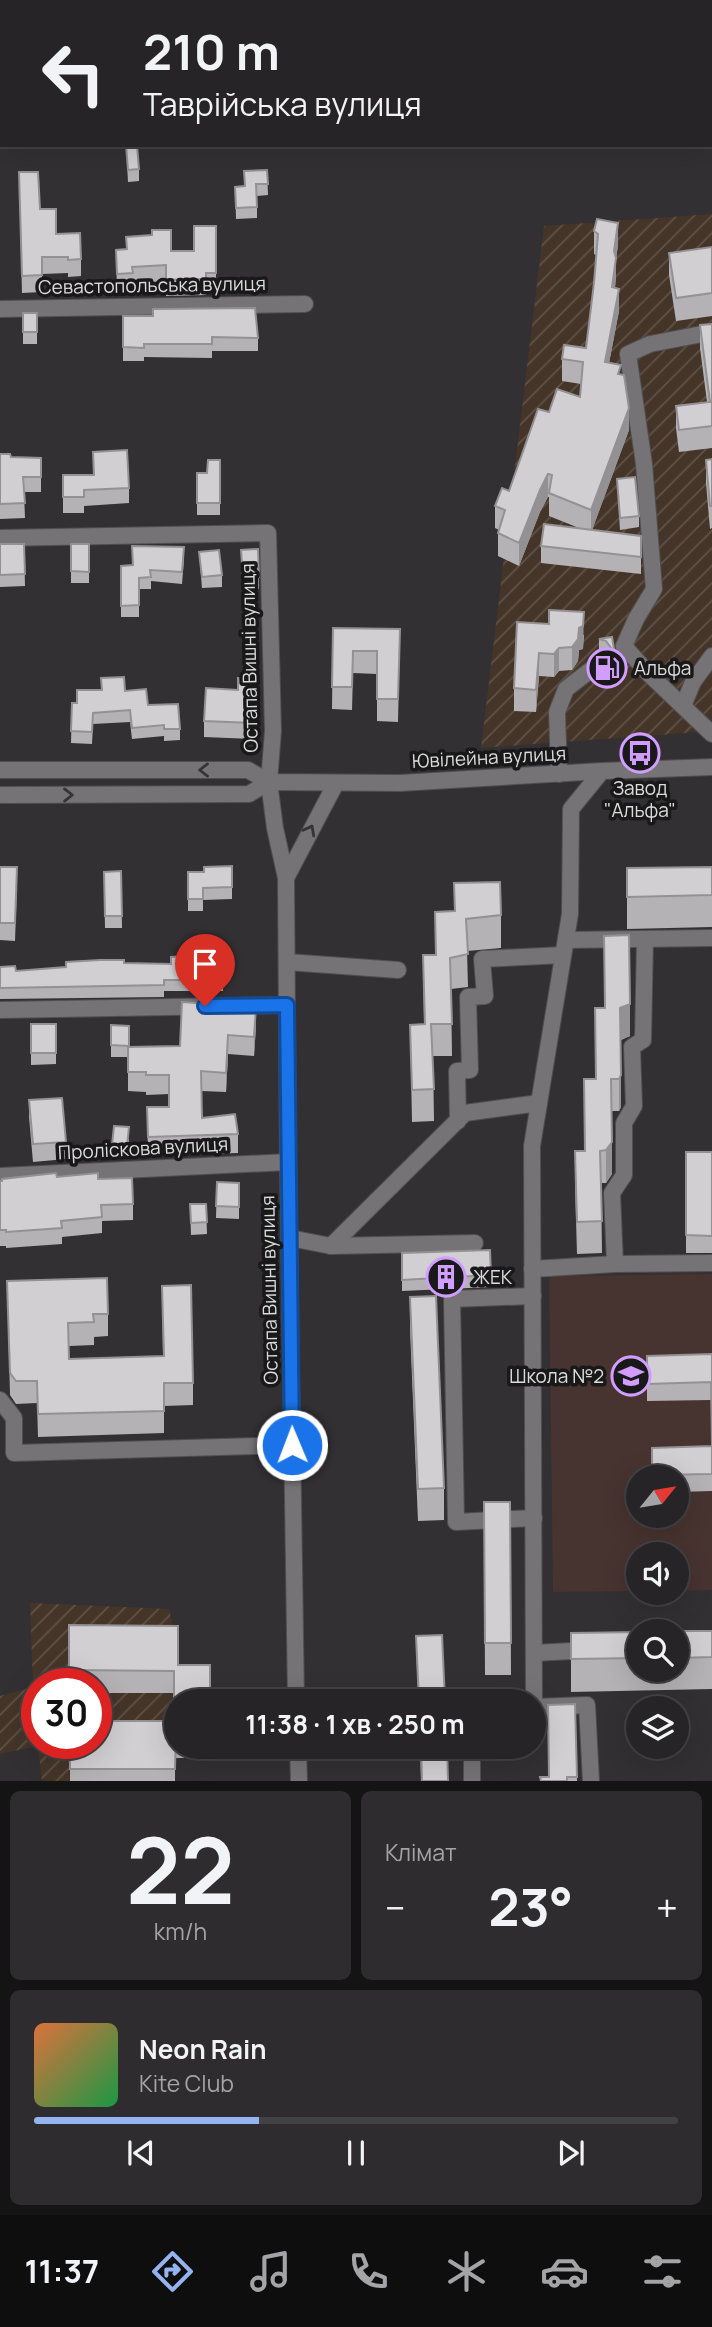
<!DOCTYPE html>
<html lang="uk">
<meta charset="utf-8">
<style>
:root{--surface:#262426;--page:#2e2c2e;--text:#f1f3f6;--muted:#a4a4a7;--line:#424143;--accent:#95b2f1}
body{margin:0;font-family:Manrope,sans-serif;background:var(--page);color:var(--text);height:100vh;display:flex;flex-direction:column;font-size:26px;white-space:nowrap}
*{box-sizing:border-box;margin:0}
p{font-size:23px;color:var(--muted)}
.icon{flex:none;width:38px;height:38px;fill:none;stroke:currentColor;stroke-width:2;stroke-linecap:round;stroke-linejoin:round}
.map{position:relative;height:1781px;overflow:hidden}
.sheet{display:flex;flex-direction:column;gap:10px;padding:10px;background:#151415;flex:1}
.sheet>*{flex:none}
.banner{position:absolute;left:0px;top:0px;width:712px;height:147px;box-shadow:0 7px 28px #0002,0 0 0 2px var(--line);background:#262426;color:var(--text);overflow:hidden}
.needle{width:46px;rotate:60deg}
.buttons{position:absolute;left:626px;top:1465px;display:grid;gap:14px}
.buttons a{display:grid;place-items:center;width:63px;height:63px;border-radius:50%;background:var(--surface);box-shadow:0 7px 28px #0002,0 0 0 2px var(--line);font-size:35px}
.speed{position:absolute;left:21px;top:1668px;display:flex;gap:14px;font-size:35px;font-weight:700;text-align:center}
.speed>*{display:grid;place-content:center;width:91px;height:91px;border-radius:50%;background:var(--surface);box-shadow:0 7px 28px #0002,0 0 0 2px var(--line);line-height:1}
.speed .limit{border:10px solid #d22;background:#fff;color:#111}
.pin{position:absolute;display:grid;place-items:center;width:60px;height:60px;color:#fff;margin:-72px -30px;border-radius:50% 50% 50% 0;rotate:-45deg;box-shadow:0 0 7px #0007}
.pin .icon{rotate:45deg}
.me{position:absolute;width:77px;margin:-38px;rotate:359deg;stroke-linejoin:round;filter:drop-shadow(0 0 5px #0008)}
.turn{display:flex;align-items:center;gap:24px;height:147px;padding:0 28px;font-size:32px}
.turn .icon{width:91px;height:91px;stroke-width:2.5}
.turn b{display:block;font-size:49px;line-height:60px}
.big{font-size:52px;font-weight:700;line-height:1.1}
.sheet .widget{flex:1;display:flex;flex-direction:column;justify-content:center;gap:10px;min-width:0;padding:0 24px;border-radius:10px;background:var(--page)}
.sheet .dial{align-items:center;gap:0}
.dial b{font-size:91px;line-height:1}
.song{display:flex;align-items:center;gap:21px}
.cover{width:84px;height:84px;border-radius:10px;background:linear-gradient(135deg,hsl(20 70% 55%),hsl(140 70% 35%))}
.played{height:7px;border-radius:4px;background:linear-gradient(90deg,var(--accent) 35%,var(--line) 35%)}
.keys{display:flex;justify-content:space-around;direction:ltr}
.heat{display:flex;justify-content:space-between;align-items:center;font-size:38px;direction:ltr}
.sheet .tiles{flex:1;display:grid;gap:10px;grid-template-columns:1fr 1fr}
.widget:last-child{grid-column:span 2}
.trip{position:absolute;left:164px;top:1689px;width:382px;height:70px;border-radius:35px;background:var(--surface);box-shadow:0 7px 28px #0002,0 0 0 2px var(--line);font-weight:700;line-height:70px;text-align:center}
.tab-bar{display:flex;height:112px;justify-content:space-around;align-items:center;background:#0f0e0f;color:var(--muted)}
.tab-bar .icon{width:49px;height:49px}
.tab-bar .active{color:var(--accent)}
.tab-bar b{font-size:32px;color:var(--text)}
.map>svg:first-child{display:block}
</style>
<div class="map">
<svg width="712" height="1781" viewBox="0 0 712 1781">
<defs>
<pattern id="industrial-furrows" width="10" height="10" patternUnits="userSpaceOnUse" patternTransform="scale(1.75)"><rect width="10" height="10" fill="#453529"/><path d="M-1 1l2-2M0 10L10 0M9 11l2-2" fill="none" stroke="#5f5247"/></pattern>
</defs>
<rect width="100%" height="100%" fill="#323033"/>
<g fill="url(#industrial-furrows)" fill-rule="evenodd">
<path d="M712,214V731L481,748L544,226Z"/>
<path d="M30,1603L169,1609L178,1648V1687L210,1688V1701H177V1746L210,1747V1758H175V1781H42L38,1746L0,1754V1696L33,1687ZM37,1684H96V1743H37Z"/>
</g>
<path fill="#473330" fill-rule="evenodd" d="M712,1274V1590L677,1591V1554H639V1591L553,1592L549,1276ZM639,1477H677V1516H639Z"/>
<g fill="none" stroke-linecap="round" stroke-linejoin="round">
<g stroke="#504f50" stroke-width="18">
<g id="minor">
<path d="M0,64H2"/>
<path d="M0,309L305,304"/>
<path d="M712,332L650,344L628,354L644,464L654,589L636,619L624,646L648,673L712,734"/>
<path d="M0,538L268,533L273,731L269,782L275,828L286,878L288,1162L296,1701"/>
<path d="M683,706L693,682L712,656"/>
<path d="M0,770H248L269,782L400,783L602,771L712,767"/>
<path d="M559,774L557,712L566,689L601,662"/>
<path d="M0,795L249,794L269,782"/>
<path d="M286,878L336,783"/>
<path d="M566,940L712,938"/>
<path d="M287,962L398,970"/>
<path d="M0,1010L287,1005"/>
<path d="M458,1121L457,1071L470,1070L468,997L485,996L482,959L563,955"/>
<path d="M0,1176L288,1162"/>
<path d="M290,1238L331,1246L475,1243"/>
<path d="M331,1246L465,1113L539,1103"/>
<path d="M615,1264L712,1263"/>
<path d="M532,1269L615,1264L612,1193L624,1175V1123L634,1106L632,1047L643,1040L645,939"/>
<path d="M533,1296L452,1299L456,1522L534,1518"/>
<path d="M0,1400L14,1418V1453L292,1445"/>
<path d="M534,1653L591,1650"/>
<path d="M534,1707L532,1146L570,914L571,809L602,771"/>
<path d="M534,1707L587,1705L591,1781"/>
<path d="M298,1746L299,1781"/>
<path d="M472,1746V1781"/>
</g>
</g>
<use href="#minor" stroke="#757375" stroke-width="16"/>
</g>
<g fill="#b5b2b5">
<path d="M126,145L139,169V181L128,182Z"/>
<path d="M267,170L268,195L257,196V218L236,219L235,187L244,186V171Z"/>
<path d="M19,172L40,209L56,234L81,259V276L68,277V273L42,274V292L22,293Z"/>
<path d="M216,226V289H206V295L166,296V281L133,283V289L117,290L116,250L126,249V237L171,251H194Z"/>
<path d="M594,231L618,245L616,259L615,288L619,311L609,363L621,375L629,430L592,530L641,536V574L541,563V546L579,528L549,516V497H548L540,512L519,566L498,556V533L499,530L495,528V506L509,491L549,412L580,397L581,384L562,381V359L586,348L594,283L596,255L594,254Z"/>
<path d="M712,247V316L676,321L669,275V253Z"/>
<rect x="23" y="313" width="14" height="31"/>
<path d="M123,316L258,338V351H212V358L144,357V361H123Z"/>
<path d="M712,324V448L679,452L676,428V406L707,402L700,348V325Z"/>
<path d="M93,452L129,488V503L84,506V513H63V475H93Z"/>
<path d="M0,454L11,457L41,458V492H24L25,518L0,519Z"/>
<path d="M712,459V528L710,529L706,483V460Z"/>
<path d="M220,460V515H197V473H207Z"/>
<path d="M617,479L639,516V527L620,530Z"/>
<path d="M0,544H24L25,586L0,587Z"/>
<rect x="71" y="544" width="18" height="39"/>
<path d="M132,546L184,559L182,584L151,581V589H139V617H121V566L133,565Z"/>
<path d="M258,549L259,589L243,590L241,550Z"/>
<path d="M199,552L222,575V587L202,588Z"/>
<path d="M549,624L584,635L583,649L579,650L578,661L572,670L559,671L554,677L539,676L536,712L514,711V688Z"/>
<path d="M333,628L400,629L398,722L377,721V674L353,673L352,710L332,709Z"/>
<path d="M612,637L616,662V673L603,675V664L609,657L606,653L599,651V639Z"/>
<path d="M101,678L125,691L148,705L180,729V740L164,741V736L132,739L130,722L93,724L92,744L71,743L72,703H77L101,690Z"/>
<path d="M238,690L255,695L253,739L204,737V721Z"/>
<path d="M232,866V899L203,900V911H188V872H204Z"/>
<path d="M0,867L17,885L15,941L0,940Z"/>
<path d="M712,867V927L627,929V868Z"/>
<path d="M121,871L122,928H105L104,872Z"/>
<path d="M454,883L501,915V948L467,951L468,987L451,989L452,1056H433L434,1121L412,1122L410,1025L424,1024L423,955H435V912L454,911Z"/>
<path d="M604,936L630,1036L621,1040V1107L619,1111H611L612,1174L606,1183H601L602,1253L577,1254L575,1183L585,1151L596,1079L605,1008Z"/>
<path d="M124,963L223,980V991H164V997L0,999V967L16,971Z"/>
<path d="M31,1024H56V1064L31,1065Z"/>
<path d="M111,1025L129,1026V1047L180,1046L256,1026L254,1056L228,1054L226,1092L201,1091L202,1118L238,1134V1153L148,1156L147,1107H169V1094L146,1095V1092L128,1091V1057H111Z"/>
<path d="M29,1100L66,1142V1159L33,1162L29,1117Z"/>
<path d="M129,1139L127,1158L112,1156V1145Z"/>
<rect x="686" y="1152" width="26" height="101"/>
<path d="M57,1177L98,1179L133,1204V1220L102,1221V1233L62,1237V1244L6,1248V1246H0V1181Z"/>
<path d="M217,1182L239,1183V1219L216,1218Z"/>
<path d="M190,1204H206L207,1234L191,1235Z"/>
<path d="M490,1250L491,1287L402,1291V1253Z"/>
<path d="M7,1281L108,1314V1336L94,1337V1345L69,1346V1359L163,1356L162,1286L193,1383V1405L164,1406V1433L38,1437L37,1403L16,1404L10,1395Z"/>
<path d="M410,1297L444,1488V1520L418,1521L410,1329Z"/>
<path d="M712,1354V1491L677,1492V1477H652V1448L712,1446L711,1400L647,1401V1356Z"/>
<path d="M484,1502H510L511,1675H485Z"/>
<path d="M69,1625L178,1665L177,1746H210V1758H175V1781H70V1743L174,1721V1693H96V1684H69Z"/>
<path d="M677,1631H712V1689L571,1692V1633L639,1632V1670H677Z"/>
<path d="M416,1636L445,1701H418Z"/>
<path d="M575,1704L577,1781H540L549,1777L548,1705Z"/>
<path d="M420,1746H447L448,1781H421Z"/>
</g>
<g fill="#939193">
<path d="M618,223V245L616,259V280L612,310L614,251Z"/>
<path d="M619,289V311L605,384V362Z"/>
<path d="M629,408V430L591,533V510Z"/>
<path d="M548,474V497L540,512L519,566V543L540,490Z"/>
<path d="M584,612L583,649L579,650L578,661L572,670V647L579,628Z"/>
<path d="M559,648V671L554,677V654Z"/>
<path d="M539,653V676L536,712V690Z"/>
<path d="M630,1004V1036L620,1040V1008Z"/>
<path d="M256,1007V1026L254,1056V1037Z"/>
<path d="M228,1035V1054L226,1092V1073Z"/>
<path d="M621,1075V1107L619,1111V1079Z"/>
<path d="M612,1142V1174L606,1183V1150Z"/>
</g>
<g fill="#d2cfd2" stroke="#939193" stroke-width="2">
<rect x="222" y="0" width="21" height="2"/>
<path d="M126,145H137L139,169L128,170Z"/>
<path d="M267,170L268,184H256L257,207L236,208L235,187L245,186L244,171Z"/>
<path d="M19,172H38L40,209H56V234L80,233L81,259L68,260V257H42V275L22,276Z"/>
<path d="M597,219L618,223L614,251L616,258L612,287L619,289L605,362L621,365L618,374L624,375L629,408L591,510L549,493L552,475L548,474L540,490L519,543L498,533L505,510L495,506L502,488L509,491L538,409L549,412L557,389L580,397L583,362L562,359L564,345L586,348L594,283L598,234L594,231Z"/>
<path d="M194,226H216V273H206V279L166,280V265L132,267L133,273L117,274L116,250L127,249L126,237L152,235V230H171V251H194Z"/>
<path d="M712,247V293L676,298L669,253Z"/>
<path d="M255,308L258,338L212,337V344H144V348L123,347V316H153V309Z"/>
<rect x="23" y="313" width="14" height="19"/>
<path d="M712,324V426L679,430L676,406L710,402L700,325Z"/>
<path d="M127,450L129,488L84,490V497H63V475H94L93,452Z"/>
<path d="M0,454H10L11,457L41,458V477H23L25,503L0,504Z"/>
<path d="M712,459V506H710L706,460Z"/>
<path d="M208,460H220V503H197V473H207Z"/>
<path d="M635,477L639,516L620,518L617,479Z"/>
<path d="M544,524L641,536V557L541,546Z"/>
<path d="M0,544H24L25,574L0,575Z"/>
<path d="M71,544H89V572L71,571Z"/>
<path d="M132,546L184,547L182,572L150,570L151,577L139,578V605L121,606V566L133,565Z"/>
<path d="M258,549L259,577L243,578L241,550Z"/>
<path d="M219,550L222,575L202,577L199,552Z"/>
<path d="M549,610L584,612L583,626L579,628L578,639L572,647L559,648L554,654L539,653L536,690L514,688L517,622L549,624Z"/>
<path d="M333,628L400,629L398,699H377V651H353L352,687H332Z"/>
<path d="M612,637L616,662L603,664L610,655L611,648L606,641L599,639Z"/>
<path d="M124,677L125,691L146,689L148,705L178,704L180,729H164V725L132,728L130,710L93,713L92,732L71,731L72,703H77V690H102L101,678Z"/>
<path d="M238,678L255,679L253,723L204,721L206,688L238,690Z"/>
<path d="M232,866V887L203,888V899H188V872H204V867Z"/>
<path d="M0,867H17L15,923H0Z"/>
<path d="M712,867V895L627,897V868Z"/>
<path d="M121,871L122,916H105L104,872Z"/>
<path d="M500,882L501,915L466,919L468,954L450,958L452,1024H431L434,1089L412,1090L410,1025L425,1024L423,955H436L435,912L455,911L454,883Z"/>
<path d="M629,935L630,1004L620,1008L621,1075L619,1079H611L612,1142L606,1150L600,1151L602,1221L577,1222L575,1151H585L584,1079H596L595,1008H605L604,936Z"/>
<path d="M222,954L223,980H164V985L0,988V967L15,966L16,971L66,967V962L100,960H124V963L171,964V957Z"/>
<path d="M182,1002L256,1007L254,1037L228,1035L226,1073L201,1071L202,1118L235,1114L238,1134L148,1137L147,1107H169V1075H146V1072H128V1047L180,1046Z"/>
<rect x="31" y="1024" width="25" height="29"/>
<path d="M111,1025L129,1026V1046L111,1045Z"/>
<path d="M62,1098L66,1142L33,1144L29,1100Z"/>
<path d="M114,1126L129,1127L127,1146L112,1145Z"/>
<path d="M686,1152H712V1236L686,1235Z"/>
<path d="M56,1173L57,1177L98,1173V1179L132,1178L133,1204L101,1205L102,1217L61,1221L62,1228L6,1232V1230H0V1181H2V1179Z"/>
<path d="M217,1182L239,1183V1207L216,1206Z"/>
<path d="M190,1204H206L207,1222L191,1223Z"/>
<path d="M490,1250L491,1275L402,1280V1253Z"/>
<path d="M107,1278L108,1314H93L94,1322L68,1323L69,1359L164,1356L162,1286L191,1285L193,1383H164V1411L38,1414L37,1381H16L10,1373L7,1281Z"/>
<path d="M436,1296L444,1488L418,1489L410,1297Z"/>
<path d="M712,1354V1474L652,1475V1448L712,1446L711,1382L647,1384V1356Z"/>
<path d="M484,1502H510L511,1643H485Z"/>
<path d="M69,1625L178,1626V1665H210V1701H177L175,1769H70V1743H96V1721H174V1671L69,1670Z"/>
<path d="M677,1631H712V1657L677,1658Z"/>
<path d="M639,1632V1658L571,1659V1633Z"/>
<path d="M442,1635L445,1701H419L416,1636Z"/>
<path d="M575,1704L577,1777H567V1781H541L540,1777H549L548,1705Z"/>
<path d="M421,1746H447L448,1781H422Z"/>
</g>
<defs><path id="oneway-chevron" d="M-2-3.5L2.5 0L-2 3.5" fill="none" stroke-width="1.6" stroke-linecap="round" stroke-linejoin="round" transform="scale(1.75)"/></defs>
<g stroke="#353435">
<use href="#oneway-chevron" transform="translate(204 770) rotate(-180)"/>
<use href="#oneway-chevron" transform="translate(68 795)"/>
<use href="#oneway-chevron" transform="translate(310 830) rotate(-62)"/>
</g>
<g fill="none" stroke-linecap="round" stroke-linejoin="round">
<g stroke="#114b97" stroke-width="18">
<path id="route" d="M205,1006L287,1005L292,1445"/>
</g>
<use href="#route" stroke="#1a73e8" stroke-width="12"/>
</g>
<defs>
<g id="fuel-ring" transform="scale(2.0125)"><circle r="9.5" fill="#19191a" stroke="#d19dfe" stroke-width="1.5"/><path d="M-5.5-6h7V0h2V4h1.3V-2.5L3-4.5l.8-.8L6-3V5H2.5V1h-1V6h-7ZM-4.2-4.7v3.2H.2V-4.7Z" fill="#d19dfe"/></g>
<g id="bus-ring" transform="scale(2.0125)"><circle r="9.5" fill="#19191a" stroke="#d19dfe" stroke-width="1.5"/><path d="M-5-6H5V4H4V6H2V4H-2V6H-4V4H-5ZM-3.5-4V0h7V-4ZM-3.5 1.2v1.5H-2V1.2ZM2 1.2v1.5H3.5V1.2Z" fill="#d19dfe"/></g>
<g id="building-ring" transform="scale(2.0125)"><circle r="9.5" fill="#19191a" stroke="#d19dfe" stroke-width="1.5"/><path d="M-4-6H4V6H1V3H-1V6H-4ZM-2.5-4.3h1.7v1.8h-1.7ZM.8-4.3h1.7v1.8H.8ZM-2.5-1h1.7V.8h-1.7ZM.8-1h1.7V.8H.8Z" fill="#d19dfe"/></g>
<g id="school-ring" transform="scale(2.0125)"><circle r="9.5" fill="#19191a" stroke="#d19dfe" stroke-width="1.5"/><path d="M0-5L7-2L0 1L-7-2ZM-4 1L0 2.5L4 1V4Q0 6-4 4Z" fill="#d19dfe"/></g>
</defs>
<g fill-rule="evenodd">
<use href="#fuel-ring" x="607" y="668"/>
<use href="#bus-ring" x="640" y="753"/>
<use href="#building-ring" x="446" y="1277"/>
<use href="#school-ring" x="631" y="1376"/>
</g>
<g text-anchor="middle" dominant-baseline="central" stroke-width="7" stroke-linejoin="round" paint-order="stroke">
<g font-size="19" fill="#dcdbdc" stroke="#19191a">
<text transform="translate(152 285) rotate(-1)">Севастопольська вулиця</text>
<text transform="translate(249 658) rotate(-91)">Остапа Вишні вулиця</text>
<text transform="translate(489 757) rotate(-3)">Ювілейна вулиця</text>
<text transform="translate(143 1148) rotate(-3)">Проліскова вулиця</text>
<text transform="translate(269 1290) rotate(-91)">Остапа Вишні вулиця</text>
</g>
<g font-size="19" fill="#dcdbdc" stroke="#19191a" text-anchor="start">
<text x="634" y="668">Альфа</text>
<text x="640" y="788" text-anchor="middle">Завод<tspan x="640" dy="22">"Альфа"</tspan></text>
<text x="473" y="1277">ЖЕК</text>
<text x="604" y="1376" text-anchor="end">Школа №2</text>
</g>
</g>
</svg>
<div class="buttons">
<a><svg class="needle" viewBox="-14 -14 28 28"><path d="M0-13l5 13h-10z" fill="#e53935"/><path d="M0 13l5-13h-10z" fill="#a4a4a7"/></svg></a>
<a><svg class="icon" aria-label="sound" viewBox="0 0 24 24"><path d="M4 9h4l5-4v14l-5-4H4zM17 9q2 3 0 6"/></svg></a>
<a><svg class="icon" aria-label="search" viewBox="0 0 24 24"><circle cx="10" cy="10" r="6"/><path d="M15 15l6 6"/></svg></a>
<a><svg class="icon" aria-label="layers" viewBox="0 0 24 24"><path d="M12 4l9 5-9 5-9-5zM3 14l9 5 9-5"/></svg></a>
</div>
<div class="speed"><div class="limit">30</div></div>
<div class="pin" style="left:205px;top:1006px;background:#d93025"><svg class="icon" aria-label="arrive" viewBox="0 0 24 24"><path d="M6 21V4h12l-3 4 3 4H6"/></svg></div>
<svg class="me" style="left:292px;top:1445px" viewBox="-20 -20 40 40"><circle r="17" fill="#1a73e8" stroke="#fff" stroke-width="3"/><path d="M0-11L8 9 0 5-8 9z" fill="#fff"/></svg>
<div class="trip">11:38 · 1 хв · 250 m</div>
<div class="banner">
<div class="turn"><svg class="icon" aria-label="left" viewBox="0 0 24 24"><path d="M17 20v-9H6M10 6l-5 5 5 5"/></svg><div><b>210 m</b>Таврійська вулиця</div></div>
</div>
</div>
<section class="sheet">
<div class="tiles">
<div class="widget dial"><b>22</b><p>km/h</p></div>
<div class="widget"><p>Клімат</p>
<div class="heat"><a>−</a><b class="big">23°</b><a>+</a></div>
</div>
<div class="widget">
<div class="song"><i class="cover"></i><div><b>Neon Rain</b><p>Kite Club</p></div></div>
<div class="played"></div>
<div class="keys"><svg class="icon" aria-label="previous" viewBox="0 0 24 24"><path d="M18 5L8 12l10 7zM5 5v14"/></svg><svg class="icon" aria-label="pause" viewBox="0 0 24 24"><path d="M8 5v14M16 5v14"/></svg><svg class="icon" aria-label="next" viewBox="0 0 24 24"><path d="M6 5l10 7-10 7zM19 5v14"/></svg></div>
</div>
</div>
</section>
<nav class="tab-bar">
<b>11:37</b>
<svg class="icon active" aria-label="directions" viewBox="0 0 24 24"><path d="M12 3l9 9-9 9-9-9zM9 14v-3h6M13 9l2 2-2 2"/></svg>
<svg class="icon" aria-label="music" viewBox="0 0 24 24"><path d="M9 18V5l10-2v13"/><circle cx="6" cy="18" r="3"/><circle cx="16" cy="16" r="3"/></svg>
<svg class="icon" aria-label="phone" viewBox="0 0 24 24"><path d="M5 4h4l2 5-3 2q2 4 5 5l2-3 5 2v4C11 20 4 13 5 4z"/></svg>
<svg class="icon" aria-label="climate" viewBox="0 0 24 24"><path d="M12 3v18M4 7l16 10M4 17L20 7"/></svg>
<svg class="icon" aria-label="car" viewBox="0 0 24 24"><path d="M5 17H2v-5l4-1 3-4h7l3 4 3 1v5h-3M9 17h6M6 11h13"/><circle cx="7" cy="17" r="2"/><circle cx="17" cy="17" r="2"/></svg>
<svg class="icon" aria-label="filters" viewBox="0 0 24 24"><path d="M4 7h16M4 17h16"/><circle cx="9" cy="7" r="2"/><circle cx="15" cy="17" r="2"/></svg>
</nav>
